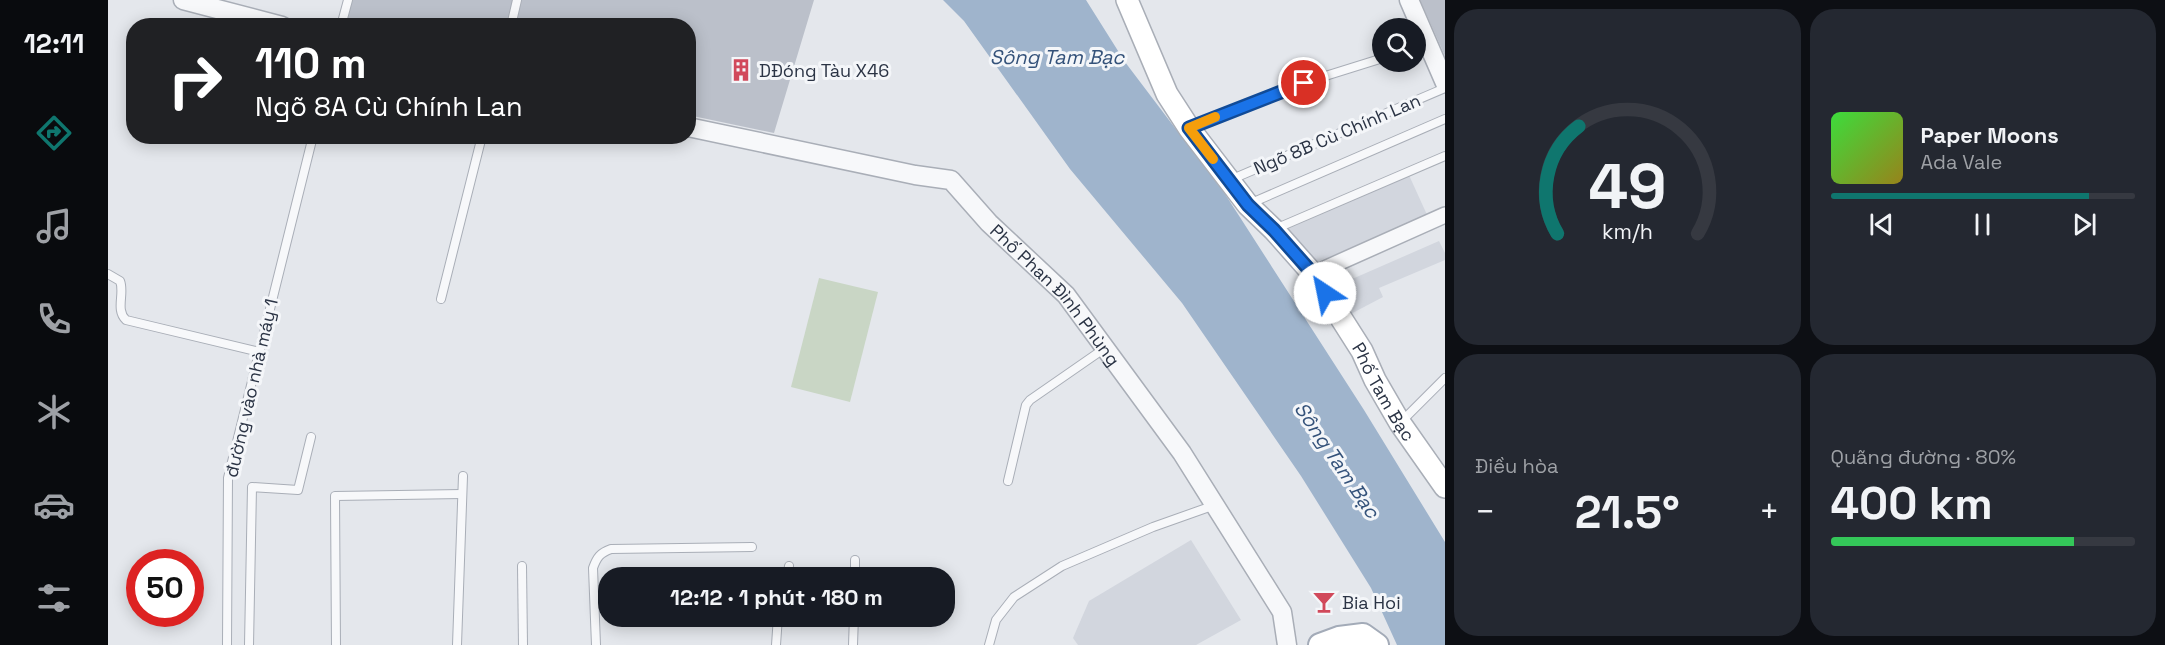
<!DOCTYPE html>
<html lang="vi">
<meta charset="utf-8">
<style>
:root{--surface:#171b24;--page:#242831;--text:#f1f3f6;--muted:#9ea1a6;--line:#363941;--accent:#0f766e}
body{margin:0;font-family:"Space Grotesk",sans-serif;background:var(--page);color:var(--text);height:100vh;display:flex;flex-direction:column;font-size:22px;white-space:nowrap}
*{box-sizing:border-box;margin:0}
p{font-size:20px;color:var(--muted)}
.icon{flex:none;width:33px;height:33px;fill:none;stroke:currentColor;stroke-width:2;stroke-linecap:round;stroke-linejoin:round}
.map{position:relative;flex:1;overflow:hidden}
.details{display:flex;flex-direction:column;gap:9px;padding:9px;background:#0d0f14;width:720px}
.details>*{flex:none}
.top-card{position:absolute;left:18px;top:18px;width:570px;height:126px;border-radius:24px;box-shadow:0 3px 15px #0003;background:#202124;color:#fff;overflow:hidden}
.buttons{position:absolute;left:1264px;top:18px;display:grid;gap:12px}
.buttons a{display:grid;place-items:center;width:54px;height:54px;border-radius:50%;background:var(--surface);box-shadow:0 3px 15px #0003;font-size:30px}
.speed{position:absolute;left:18px;top:549px;display:flex;gap:12px;font-size:30px;font-weight:700;text-align:center}
.speed>*{display:grid;place-content:center;width:78px;height:78px;border-radius:50%;background:var(--surface);box-shadow:0 3px 15px #0003;line-height:1}
.speed .limit{border:9px solid #d22;background:#fff;color:#111}
.pin{position:absolute;display:grid;place-items:center;width:51px;height:51px;color:#fff;margin:-26px;border:3px solid #fff;border-radius:50%;box-shadow:0 2px 6px #0007}
.me{position:absolute;width:66px;margin:-33px;rotate:326deg;stroke-linejoin:round;filter:drop-shadow(0 0 4px #0008)}
.turn{display:flex;align-items:center;gap:21px;height:126px;padding:0 30px;font-size:27px}
.turn .icon{width:78px;height:78px;stroke-width:2.5}
.turn b{display:block;font-size:42px;line-height:51px}
.big{font-size:45px;font-weight:700;line-height:1.1}
.details .card{flex:1;display:flex;flex-direction:column;justify-content:center;gap:9px;min-width:0;padding:0 21px;border-radius:24px;background:var(--page)}
.details .dial{align-items:center;gap:0}
.dial svg{height:156px;overflow:visible;fill:none;stroke:var(--line);stroke-width:7;stroke-linecap:round;text-anchor:middle}
.dial text{fill:var(--text);stroke:none}
.song{display:flex;align-items:center;gap:18px}
.cover{width:72px;height:72px;border-radius:9px;background:linear-gradient(135deg,hsl(120 70% 55%),hsl(50 70% 35%))}
.played{height:6px;border-radius:3px;background:linear-gradient(90deg,var(--accent) 85%,var(--line) 85%)}
.keys{display:flex;justify-content:space-around;direction:ltr}
.heat{display:flex;justify-content:space-between;align-items:center;font-size:33px;direction:ltr}
.charge{height:9px;border-radius:4px;background:linear-gradient(90deg,#34c759 80%,var(--line) 0)}
.details .tiles{flex:1;display:grid;gap:9px;grid-template-columns:repeat(2,1fr)}
.trip{position:absolute;left:490px;top:567px;width:357px;height:60px;border-radius:24px;background:var(--surface);box-shadow:0 3px 15px #0003;font-weight:700;line-height:60px;text-align:center}
main{display:flex;flex:1;min-height:0}
.menu{display:flex;flex-direction:column;width:108px;justify-content:space-around;align-items:center;background:#090b0e;color:var(--muted)}
.menu .icon{width:42px;height:42px}
.menu .on{color:var(--accent)}
.menu b{font-size:27px;color:var(--text)}
.map>svg:first-child{display:block}
</style>
<main>
<nav class="menu">
<b>12:11</b>
<svg class="icon on" aria-label="directions" viewBox="0 0 24 24"><path d="M12 3l9 9-9 9-9-9zM9 14v-3h6M13 9l2 2-2 2"/></svg>
<svg class="icon" aria-label="music" viewBox="0 0 24 24"><path d="M9 18V5l10-2v13"/><circle cx="6" cy="18" r="3"/><circle cx="16" cy="16" r="3"/></svg>
<svg class="icon" aria-label="phone" viewBox="0 0 24 24"><path d="M5 4h4l2 5-3 2q2 4 5 5l2-3 5 2v4C11 20 4 13 5 4z"/></svg>
<svg class="icon" aria-label="climate" viewBox="0 0 24 24"><path d="M12 3v18M4 7l16 10M4 17L20 7"/></svg>
<svg class="icon" aria-label="car" viewBox="0 0 24 24"><path d="M5 17H2v-5l4-1 3-4h7l3 4 3 1v5h-3M9 17h6M6 11h13"/><circle cx="7" cy="17" r="2"/><circle cx="17" cy="17" r="2"/></svg>
<svg class="icon" aria-label="filters" viewBox="0 0 24 24"><path d="M4 7h16M4 17h16"/><circle cx="9" cy="7" r="2"/><circle cx="15" cy="17" r="2"/></svg>
</nav>
<div class="map">
<svg width="1337" height="645" viewBox="0 0 1337 645">
<rect width="100%" height="100%" fill="#e4e7ec"/>
<g fill="#d2d6de">
<path d="M1300,173L1320,217L1206,263L1173,228Z"/>
<path d="M1331,241L1337,253V260L1271,288L1275,297L1237,317L1219,290Z"/>
<path d="M1083,540L1133,620L1088,645H970L965,638L981,601Z"/>
</g>
<path fill="#c9d6c5" d="M711,278L770,292L742,402L683,387Z"/>
<path fill="#9fb4cc" d="M835,0H978L1017,62L1117,194L1256,410L1337,542V645H1289L1263,588L1193,476L1074,303L962,169L856,21Z"/>
<g fill="#bbc0ca">
<path d="M240,0H706L666,133L580,115V26H233Z"/>
<path d="M1312,0H1337V56Z"/>
</g>
<g fill="none" stroke-linecap="round" stroke-linejoin="round">
<g stroke="#a9aeb7" stroke-width="10">
<g id="service">
<path d="M233,26L240,0"/>
<path d="M403,26L409,0"/>
<path d="M1082,127L1195,83L1275,58"/>
<path d="M1122,180L1337,88"/>
<path d="M1141,204L1337,119"/>
<path d="M1167,229L1337,156"/>
<path d="M0,274L12,281C17,293 7,310 18,320L152,352"/>
<path d="M333,299L374,136"/>
<path d="M1293,422L1337,378"/>
<path d="M900,481L918,405L922,400L997,348"/>
<path d="M414,566L415,645"/>
<path d="M679,578L681,566"/>
<path d="M747,578V560"/>
<path d="M119,645L120,478L205,136"/>
<path d="M141,645L144,487L190,490L203,437"/>
<path d="M228,645L227,496L354,494"/>
<path d="M349,645L355,476"/>
<path d="M488,645L485,568C489,557 492,553 503,549L644,547"/>
<path d="M668,645L670,616"/>
<path d="M745,645L746,616"/>
<path d="M881,645L888,620L906,597L954,566L1045,527L1107,505"/>
</g>
</g>
<g stroke="#a9aeb7" stroke-width="18">
<path id="minor" d="M1205,274L1337,215"/>
</g>
<g stroke="#a9aeb7" stroke-width="21">
<g id="tertiary">
<path d="M75,0L174,26"/>
<path d="M1301,0L1337,83"/>
<path id="s1" d="M580,127L807,175L843,180L881,223L958,295L1074,453L1174,612L1179,645"/>
</g>
</g>
<g stroke="#a9aeb7" stroke-width="24">
<g id="secondary">
<path id="s2" d="M1019,0L1059,94L1081,128L1140,205L1166,230L1205,274L1254,351L1267,380L1292,423L1337,487"/>
</g>
</g>
<g stroke="#a3abb8" stroke-width="26">
<path id="primary" d="M1212,645L1231,638L1255,635L1269,645"/>
</g>
<use href="#service" stroke="#f7f8fa" stroke-width="8"/>
<use href="#minor" stroke="#f7f8fa" stroke-width="15"/>
<use href="#tertiary" stroke="#f7f8fa" stroke-width="18"/>
<use href="#secondary" stroke="#fff" stroke-width="21"/>
<use href="#primary" stroke="#fff" stroke-width="22"/>
</g>
<g fill="none" stroke-linecap="round" stroke-linejoin="round">
<g stroke="#114b97" stroke-width="15">
<path id="route" d="M1196,83L1081,128L1140,205L1166,230L1205,274L1217,293"/>
</g>
<use href="#route" stroke="#1a73e8" stroke-width="10"/>
<path stroke="#f59e0b" stroke-width="10" d="M1105,159L1081,128L1107,117"/>
</g>
<defs>
<g id="building-bare" transform="scale(1.8)"><path d="M-4-6H4V6H1V3H-1V6H-4ZM-2.5-4.3h1.7v1.8h-1.7ZM.8-4.3h1.7v1.8H.8ZM-2.5-1h1.7V.8h-1.7ZM.8-1h1.7V.8H.8Z" fill="#d1495b" stroke="#f4f6f9" stroke-width="2.5" paint-order="stroke"/></g>
<g id="bar-bare" transform="scale(1.8)"><path d="M-6-5H6L.8 .8V4.5H3.5V6h-7V4.5H-.8V.8Z" fill="#d1495b" stroke="#f4f6f9" stroke-width="2.5" paint-order="stroke"/></g>
</defs>
<g fill-rule="evenodd">
<use href="#building-bare" x="633" y="70"/>
<use href="#bar-bare" x="1216" y="602"/>
</g>
<g text-anchor="middle" dominant-baseline="central" stroke-width="6" stroke-linejoin="round" paint-order="stroke">
<g font-size="18" fill="#2b3445" stroke="#f4f6f9" text-anchor="start">
<text x="651" y="70">DĐóng Tàu X46</text>
<text x="1234" y="602">Bia Hoi</text>
</g>
<g font-size="18" fill="#2b3445" stroke="#f4f6f9">
<text transform="translate(1229 134) rotate(-23)">Ngõ 8B Cù Chính Lan</text>
<text stroke="none"><textPath href="#s1" startOffset="424">Phố Phan Đình Phùng</textPath></text>
<text transform="translate(143 388) rotate(-77)">đường vào nhà máy 1</text>
<text stroke="none"><textPath href="#s2" startOffset="472">Phố Tam Bạc</textPath></text>
</g>
<g font-size="20" font-style="italic" fill="#34527a" stroke="#f4f6f9">
<text x="949" y="57">Sông Tam Bạc</text>
<text transform="translate(1229 460) rotate(56)">Sông Tam Bạc</text>
</g>
</g>
</svg>
<div class="buttons">
<a><svg class="icon" aria-label="search" viewBox="0 0 24 24"><circle cx="10" cy="10" r="6"/><path d="M15 15l6 6"/></svg></a>
</div>
<div class="speed"><div class="limit">50</div></div>
<div class="pin" style="left:1196px;top:83px;background:#d93025"><svg class="icon" aria-label="arrive" viewBox="0 0 24 24"><path d="M6 21V4h12l-3 4 3 4H6"/></svg></div>
<svg class="me" style="left:1217px;top:293px" viewBox="-20 -20 40 40"><circle r="19" fill="#fff"/><path d="M0-13L10 11 0 6-10 11z" fill="#1a73e8"/></svg>
<div class="trip">12:12 · 1 phút · 180 m</div>
<div class="top-card">
<div class="turn"><svg class="icon" aria-label="right" viewBox="0 0 24 24"><path d="M7 20v-9h11M14 6l5 5-5 5"/></svg><div><b>110 m</b>Ngõ 8A Cù Chính Lan</div></div>
</div>
</div>
<section class="details">
<div class="tiles">
<div class="card dial"><svg viewBox="0 0 100 80">
<path d="M14 69A42 42 0 1 1 86 69"/>
<path d="M14 69A42 42 0 0 1 25 14" stroke="#0f766e"/>
<text x="50" y="56" font-size="32" font-weight="700">49</text>
<text x="50" y="72" font-size="11">km/h</text>
</svg></div>
<div class="card">
<div class="song"><i class="cover"></i><div><b>Paper Moons</b><p>Ada Vale</p></div></div>
<div class="played"></div>
<div class="keys"><svg class="icon" aria-label="previous" viewBox="0 0 24 24"><path d="M18 5L8 12l10 7zM5 5v14"/></svg><svg class="icon" aria-label="pause" viewBox="0 0 24 24"><path d="M8 5v14M16 5v14"/></svg><svg class="icon" aria-label="next" viewBox="0 0 24 24"><path d="M6 5l10 7-10 7zM19 5v14"/></svg></div>
</div>
<div class="card"><p>Điều hòa</p>
<div class="heat"><a>−</a><b class="big">21.5°</b><a>+</a></div>
</div>
<div class="card"><p>Quãng đường · 80%</p><b class="big">400 km</b><div class="charge"></div></div>
</div>
</section>
</main>
